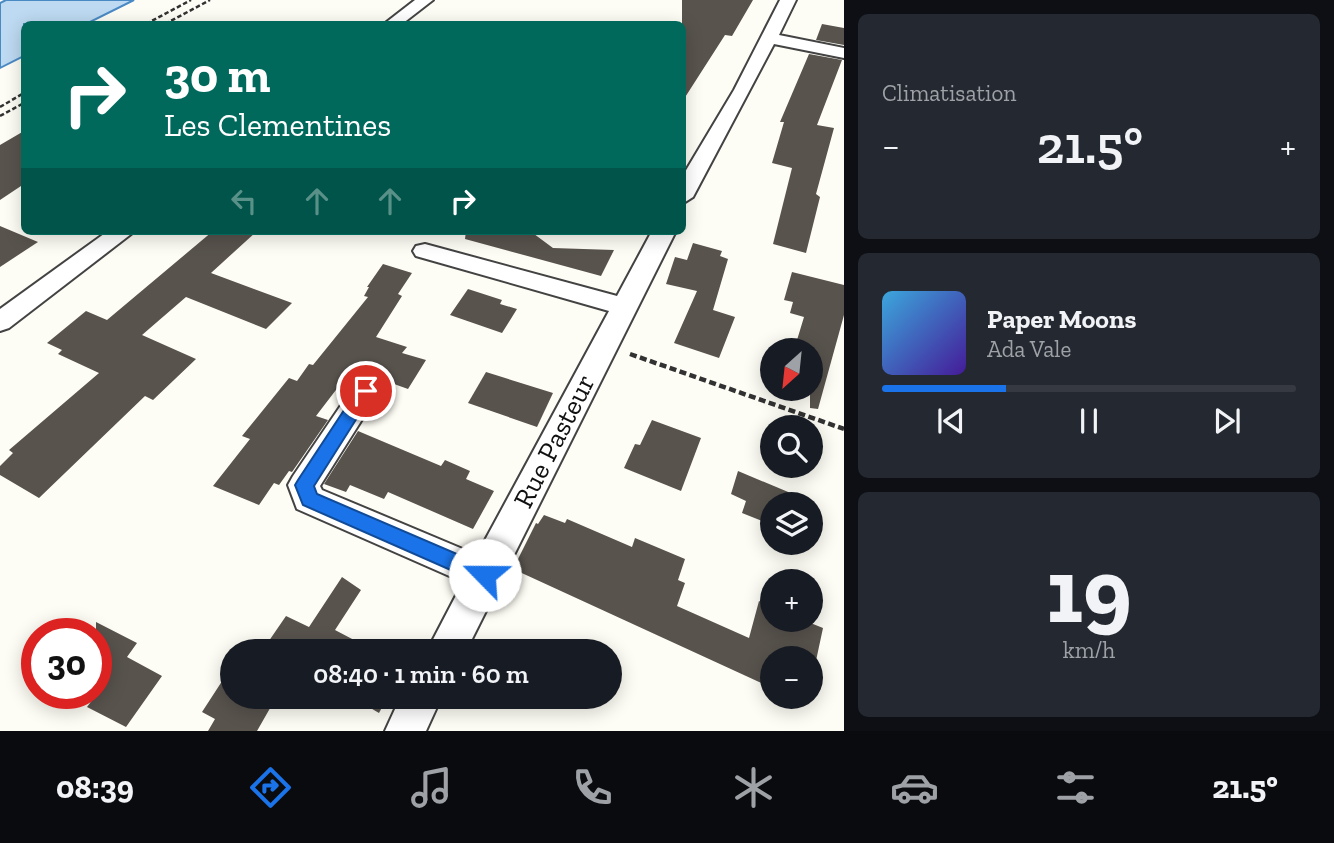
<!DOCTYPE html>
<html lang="fr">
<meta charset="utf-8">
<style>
:root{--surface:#171b24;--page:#242831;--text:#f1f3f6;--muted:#9ea1a6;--line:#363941;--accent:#1a73e8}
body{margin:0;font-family:"Zilla Slab",serif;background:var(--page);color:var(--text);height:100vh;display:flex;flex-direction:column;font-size:26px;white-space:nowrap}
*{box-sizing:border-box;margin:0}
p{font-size:23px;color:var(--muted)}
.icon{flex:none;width:38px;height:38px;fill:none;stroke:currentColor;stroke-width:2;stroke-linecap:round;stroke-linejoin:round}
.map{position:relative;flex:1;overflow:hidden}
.sheet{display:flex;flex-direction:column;gap:14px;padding:14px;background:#0d0f14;width:490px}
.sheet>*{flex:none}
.guide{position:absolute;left:21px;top:21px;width:665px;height:214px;border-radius:10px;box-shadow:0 4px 18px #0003;background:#00695c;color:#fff;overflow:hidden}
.needle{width:46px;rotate:207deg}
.controls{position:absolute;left:760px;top:338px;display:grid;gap:14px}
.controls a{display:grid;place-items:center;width:63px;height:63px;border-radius:50%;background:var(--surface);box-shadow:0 4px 18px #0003;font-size:35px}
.speed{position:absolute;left:21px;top:618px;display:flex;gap:14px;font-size:35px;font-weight:700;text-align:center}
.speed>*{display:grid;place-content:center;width:91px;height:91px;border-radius:50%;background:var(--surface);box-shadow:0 4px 18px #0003;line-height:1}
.speed .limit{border:10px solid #d22;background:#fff;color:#111}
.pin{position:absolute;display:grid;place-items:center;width:60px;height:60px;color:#fff;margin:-30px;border:4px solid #fff;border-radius:50%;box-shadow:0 2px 7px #0007}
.me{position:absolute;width:77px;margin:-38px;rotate:293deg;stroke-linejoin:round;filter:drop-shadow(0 0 5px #0008)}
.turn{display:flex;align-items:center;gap:24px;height:147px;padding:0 28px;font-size:32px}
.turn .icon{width:91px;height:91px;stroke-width:2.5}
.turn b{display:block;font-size:49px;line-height:60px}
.lanes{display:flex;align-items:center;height:66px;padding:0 28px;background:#0003;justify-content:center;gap:35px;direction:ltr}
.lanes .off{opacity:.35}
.big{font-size:52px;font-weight:600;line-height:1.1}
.sheet .tile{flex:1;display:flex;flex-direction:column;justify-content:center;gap:10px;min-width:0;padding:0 24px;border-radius:10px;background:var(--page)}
.sheet .dial{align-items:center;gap:0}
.dial b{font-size:91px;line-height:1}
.song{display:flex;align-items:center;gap:21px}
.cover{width:84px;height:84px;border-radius:10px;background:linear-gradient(135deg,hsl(200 70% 55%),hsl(260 70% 35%))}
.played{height:7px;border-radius:4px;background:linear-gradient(90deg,var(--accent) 30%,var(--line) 30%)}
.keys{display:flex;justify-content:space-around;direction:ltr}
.heat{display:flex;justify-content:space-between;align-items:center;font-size:38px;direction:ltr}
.trip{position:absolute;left:220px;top:639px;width:402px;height:70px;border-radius:35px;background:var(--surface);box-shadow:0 4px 18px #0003;font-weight:600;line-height:70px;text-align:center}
.tabs{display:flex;height:112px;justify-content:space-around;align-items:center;background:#090b0e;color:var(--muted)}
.tabs .icon{width:49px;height:49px}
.tabs .on{color:var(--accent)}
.tabs b{font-size:32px;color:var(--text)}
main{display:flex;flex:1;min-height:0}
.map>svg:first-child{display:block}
</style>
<main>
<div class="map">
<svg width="844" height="731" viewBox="0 0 844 731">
<rect width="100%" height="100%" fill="#fefdf5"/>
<path fill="#bddaf2" stroke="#4989c4" stroke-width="2" d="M6,0H134L86,24H24V56L0,68V3Z"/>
<g fill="#58534d">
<path d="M682,0H753L732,36L725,35L682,102Z"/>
<path d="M822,24L844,28V45L816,40Z"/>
<path d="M809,54L842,60L817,125L834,128L816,194L820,197L806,253L773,244L792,168L772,163L784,122H780Z"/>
<path d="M24,131V184L0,200V145Z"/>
<path d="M0,226L38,242L0,267Z"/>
<path d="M213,231H257L211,273L292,303L266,329L186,297L142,335L196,359L153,400L145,396L39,498L0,475V466L13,453L9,450L99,373L58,354L62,350L47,343L86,311L107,320Z"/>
<path d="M466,231H530L553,248L614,250L601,276L465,239Z"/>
<path d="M693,243L722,251L720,256L728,259L713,310L735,317L719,358L674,343L697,291L666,284L675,257L687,260Z"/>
<path d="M383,264L412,273L398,294L402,296L376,337L407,347L402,353L426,360L408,389L352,369L316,416L328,420L292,472L289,471L279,485L274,483L259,505L213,486L250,439L242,436L289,378L297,381L309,364L313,365L368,297L364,296L369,287H367Z"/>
<path d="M792,272L844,285V315L818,409L810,408V350H794L804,317L790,313L793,302L784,300Z"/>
<path d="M468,289L502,300L500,304L517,309L502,333L450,315Z"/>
<path d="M486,372L553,393L537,427L468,403Z"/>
<path d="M652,420L701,438L681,491L624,468L635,444L640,445Z"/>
<path d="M358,431L441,466L445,460L470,471L466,479L494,491L473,529L388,492L384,499L350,485L346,492L324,484Z"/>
<path d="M738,471L812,502L810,510V504H772V525L742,513L746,501L731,494Z"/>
<path d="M544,515L565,523L567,519L632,547L635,538L685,559L678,580L685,583L677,606L749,638L759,601L772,607V620H803L823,628L811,684L810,658H772V688L513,569L536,523L538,524Z"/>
<path d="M342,577L361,590L335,630L375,651H262L286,616L309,627Z"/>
<path d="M96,622L137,643L127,657L162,676L126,727L87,707L96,695Z"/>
<path d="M228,672L233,674V696H277L257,731H208L215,719L202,712Z"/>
<path d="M350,696H388L379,713Z"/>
</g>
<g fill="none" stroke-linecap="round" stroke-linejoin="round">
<g stroke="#434343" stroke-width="4">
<g id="minor">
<path d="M415,0H433L402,24H384Z"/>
<path d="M780,0H796L779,35L844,48V58L774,44L693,197L682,204V177L734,90Z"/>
<path d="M108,231H135L9,328L0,331V309Z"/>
<path d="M652,231H676L466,651H427L463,582L297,509L288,485L293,476L356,383L366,380L376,383L380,391L320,486L322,490L477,555L609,311L416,256L413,251L416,246L425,244L617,296Z"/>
<path d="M401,696H442L426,731H385Z"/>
</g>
</g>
<g stroke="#323232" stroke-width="2.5" stroke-dasharray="4.5 2.5" stroke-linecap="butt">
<path d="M146,24L191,0"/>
<path d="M165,24L210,0"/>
<path d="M0,107L24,93"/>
<path d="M0,116L24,103"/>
</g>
<path stroke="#323232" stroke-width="4.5" stroke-dasharray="7 3.5" stroke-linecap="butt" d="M630,354L844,429"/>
<use href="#minor" fill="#fff" fill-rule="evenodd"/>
</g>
<path fill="#1a73e8" stroke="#114b97" stroke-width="2" d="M366,385L374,391L314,486L317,494L492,569L495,575L492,582L485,584L478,582L303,505L295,485L298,480L360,386Z"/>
<g text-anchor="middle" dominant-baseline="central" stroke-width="7" stroke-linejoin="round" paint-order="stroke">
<g font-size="28" fill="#101010" stroke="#fff">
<text transform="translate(554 441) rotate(-63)">Rue Pasteur</text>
</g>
</g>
</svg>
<div class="controls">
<a><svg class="needle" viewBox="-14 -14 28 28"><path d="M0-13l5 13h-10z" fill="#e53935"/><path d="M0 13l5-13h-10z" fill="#9ea1a6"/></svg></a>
<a><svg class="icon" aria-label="search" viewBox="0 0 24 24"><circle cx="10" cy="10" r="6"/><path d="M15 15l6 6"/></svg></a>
<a><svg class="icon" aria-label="layers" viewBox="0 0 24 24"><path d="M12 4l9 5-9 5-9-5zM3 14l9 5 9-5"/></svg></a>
<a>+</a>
<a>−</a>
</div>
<div class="speed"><div class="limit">30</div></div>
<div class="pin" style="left:366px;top:391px;background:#d93025"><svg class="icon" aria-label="arrive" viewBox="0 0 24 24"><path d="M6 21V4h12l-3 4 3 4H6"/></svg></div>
<svg class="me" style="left:485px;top:575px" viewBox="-20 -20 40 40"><circle r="19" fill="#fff"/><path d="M0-13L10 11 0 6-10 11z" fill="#1a73e8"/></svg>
<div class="trip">08:40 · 1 min · 60 m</div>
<div class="guide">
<div class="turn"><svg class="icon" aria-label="right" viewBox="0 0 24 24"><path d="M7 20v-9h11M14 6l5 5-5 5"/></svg><div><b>30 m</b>Les Clementines</div></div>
<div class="lanes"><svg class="icon off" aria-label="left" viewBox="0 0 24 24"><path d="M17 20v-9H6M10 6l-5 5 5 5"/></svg><svg class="icon off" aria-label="ahead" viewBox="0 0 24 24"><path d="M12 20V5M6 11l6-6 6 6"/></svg><svg class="icon off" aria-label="ahead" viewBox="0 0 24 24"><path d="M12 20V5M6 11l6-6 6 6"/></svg><svg class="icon" aria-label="right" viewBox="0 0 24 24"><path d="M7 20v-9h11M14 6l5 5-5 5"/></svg></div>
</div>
</div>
<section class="sheet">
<div class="tile"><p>Climatisation</p>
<div class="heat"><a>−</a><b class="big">21.5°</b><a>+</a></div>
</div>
<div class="tile">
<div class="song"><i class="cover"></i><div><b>Paper Moons</b><p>Ada Vale</p></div></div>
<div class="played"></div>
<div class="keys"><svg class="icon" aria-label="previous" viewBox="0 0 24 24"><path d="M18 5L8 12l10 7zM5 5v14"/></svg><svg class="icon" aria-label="pause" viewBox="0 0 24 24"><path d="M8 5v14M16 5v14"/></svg><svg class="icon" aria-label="next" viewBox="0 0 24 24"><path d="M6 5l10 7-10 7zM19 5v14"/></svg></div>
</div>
<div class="tile dial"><b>19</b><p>km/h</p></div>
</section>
</main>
<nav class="tabs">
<b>08:39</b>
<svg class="icon on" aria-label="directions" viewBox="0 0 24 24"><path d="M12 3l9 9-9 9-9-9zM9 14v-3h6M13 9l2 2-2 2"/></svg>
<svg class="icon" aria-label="music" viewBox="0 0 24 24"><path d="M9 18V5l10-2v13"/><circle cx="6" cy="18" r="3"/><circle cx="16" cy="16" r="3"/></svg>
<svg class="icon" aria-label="phone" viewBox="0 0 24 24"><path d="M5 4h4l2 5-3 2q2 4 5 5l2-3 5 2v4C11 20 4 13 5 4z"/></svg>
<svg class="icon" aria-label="climate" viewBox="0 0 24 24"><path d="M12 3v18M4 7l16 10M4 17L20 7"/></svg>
<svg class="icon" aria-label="car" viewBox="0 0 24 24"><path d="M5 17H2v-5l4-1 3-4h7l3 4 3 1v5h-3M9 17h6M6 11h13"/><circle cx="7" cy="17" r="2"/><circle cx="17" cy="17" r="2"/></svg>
<svg class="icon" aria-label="filters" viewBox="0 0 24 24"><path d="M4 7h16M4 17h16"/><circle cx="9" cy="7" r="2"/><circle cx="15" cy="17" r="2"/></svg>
<b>21.5°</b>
</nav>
